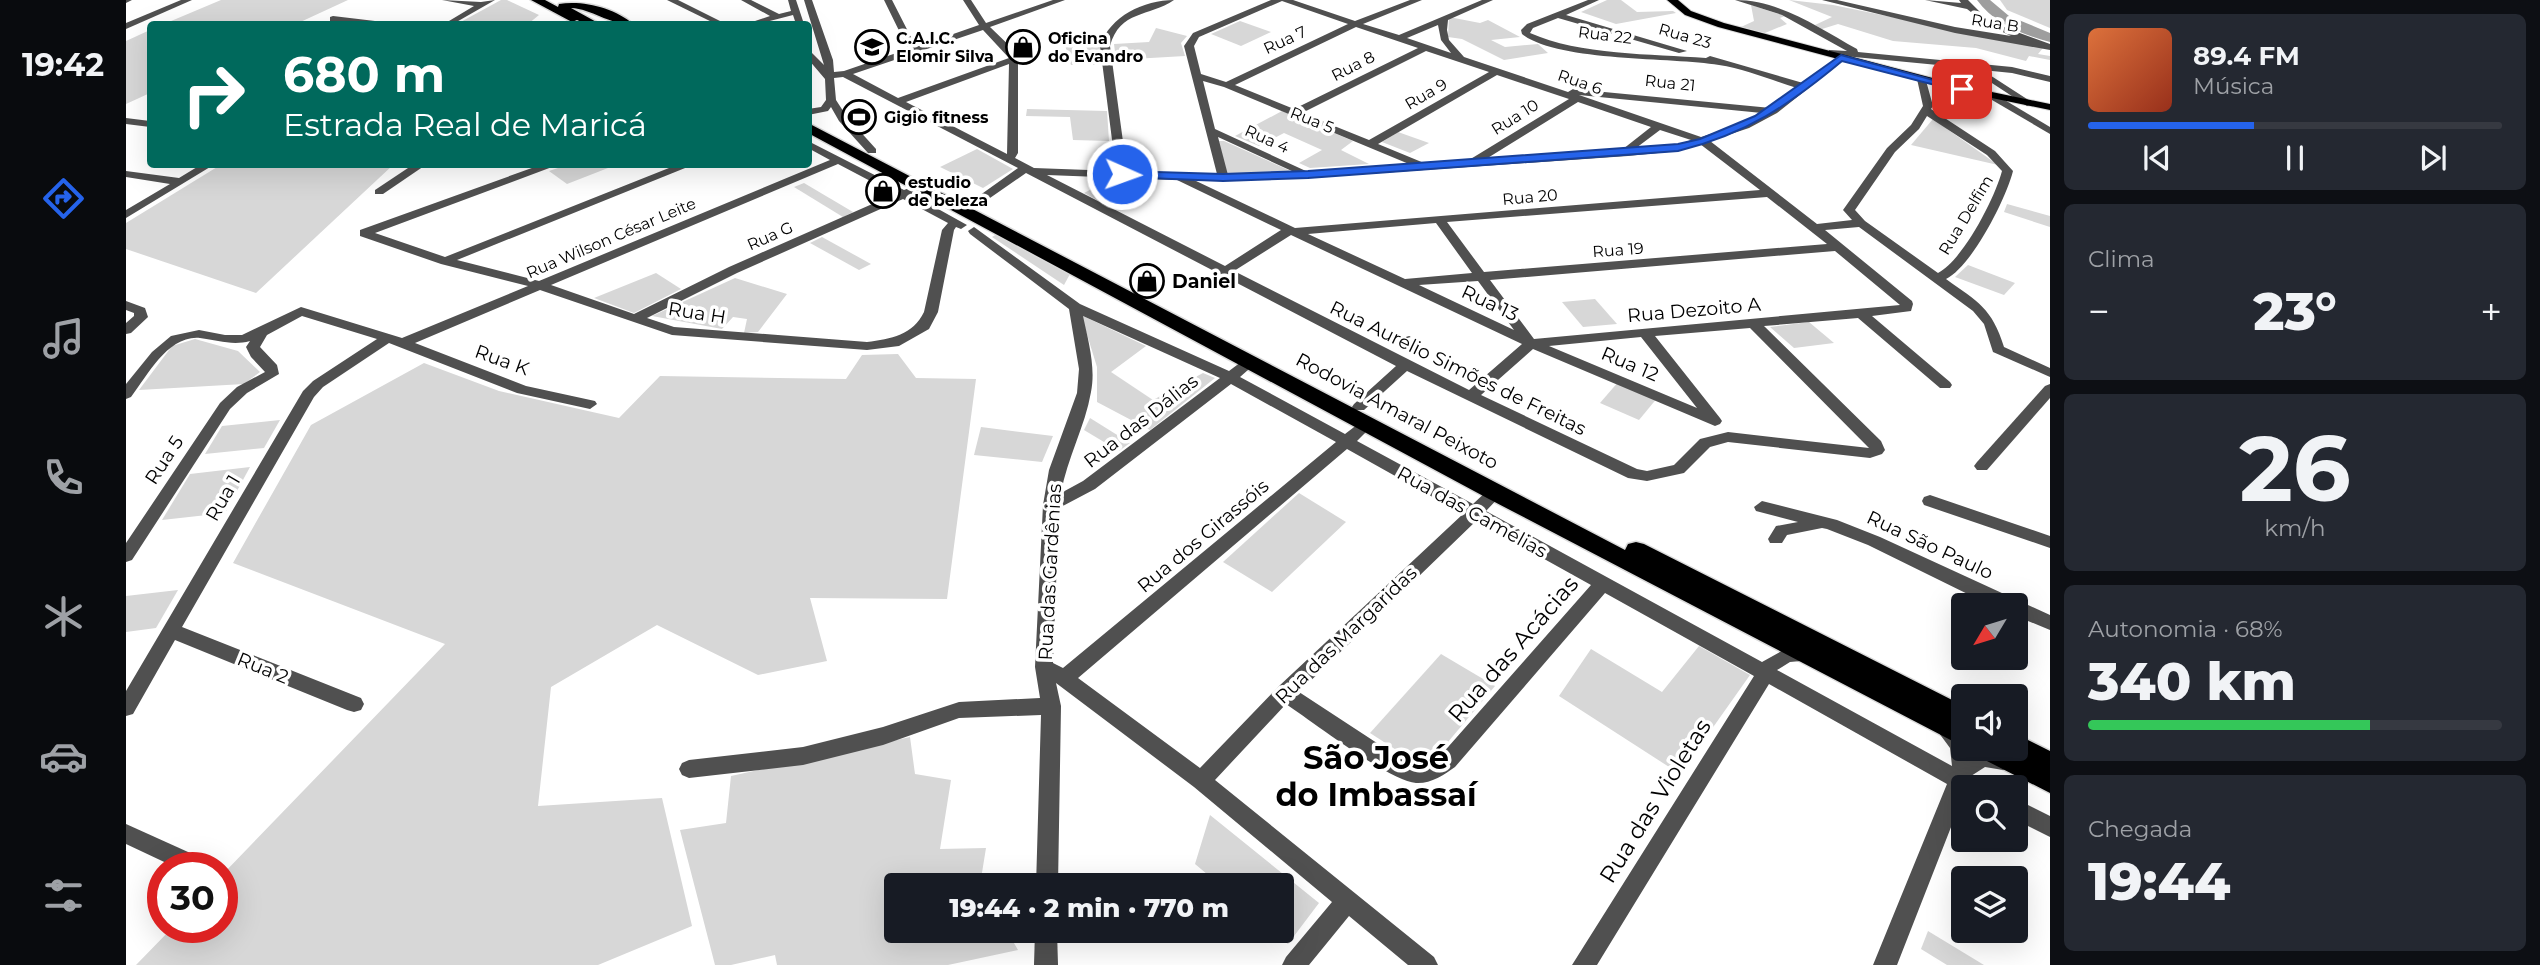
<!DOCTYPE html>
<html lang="pt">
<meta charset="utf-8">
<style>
:root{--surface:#171b24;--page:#242831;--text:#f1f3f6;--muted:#9ea1a6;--line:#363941;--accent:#2563eb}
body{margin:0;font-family:Montserrat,sans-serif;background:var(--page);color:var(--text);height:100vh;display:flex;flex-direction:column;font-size:26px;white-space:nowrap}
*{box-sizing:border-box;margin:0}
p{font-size:23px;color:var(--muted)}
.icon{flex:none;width:38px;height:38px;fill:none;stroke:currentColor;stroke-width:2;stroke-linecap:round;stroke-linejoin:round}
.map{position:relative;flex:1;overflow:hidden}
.drawer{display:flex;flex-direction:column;gap:14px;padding:14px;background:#0d0f14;width:490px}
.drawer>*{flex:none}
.top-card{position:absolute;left:21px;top:21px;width:665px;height:147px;border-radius:7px;box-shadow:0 7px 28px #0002;background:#00695c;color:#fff;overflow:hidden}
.needle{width:46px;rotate:232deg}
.buttons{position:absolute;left:1825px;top:593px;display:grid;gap:14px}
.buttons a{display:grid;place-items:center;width:77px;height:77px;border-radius:7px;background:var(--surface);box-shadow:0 7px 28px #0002;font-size:35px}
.speed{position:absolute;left:21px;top:852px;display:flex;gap:14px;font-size:35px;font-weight:700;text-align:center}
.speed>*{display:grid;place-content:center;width:91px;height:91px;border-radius:50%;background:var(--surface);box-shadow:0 7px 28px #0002;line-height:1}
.speed .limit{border:10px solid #d22;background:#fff;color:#111}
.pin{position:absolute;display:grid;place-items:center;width:60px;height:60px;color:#fff;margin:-30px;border-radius:14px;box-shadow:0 4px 10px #0006}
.me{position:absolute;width:77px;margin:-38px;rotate:92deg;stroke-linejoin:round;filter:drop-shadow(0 0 5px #0008)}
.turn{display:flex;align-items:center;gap:24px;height:147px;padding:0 21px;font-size:32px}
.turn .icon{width:91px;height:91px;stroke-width:2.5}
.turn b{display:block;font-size:49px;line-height:60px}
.big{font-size:52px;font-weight:800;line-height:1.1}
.drawer .card{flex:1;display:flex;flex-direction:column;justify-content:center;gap:10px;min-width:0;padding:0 24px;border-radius:10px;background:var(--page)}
.drawer .dial{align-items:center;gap:0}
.dial b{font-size:91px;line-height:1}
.song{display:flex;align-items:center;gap:21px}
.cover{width:84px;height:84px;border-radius:10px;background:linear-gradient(135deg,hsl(20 70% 55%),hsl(10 70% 35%))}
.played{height:7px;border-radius:4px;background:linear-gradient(90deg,var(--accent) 40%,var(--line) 40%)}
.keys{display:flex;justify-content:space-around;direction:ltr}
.heat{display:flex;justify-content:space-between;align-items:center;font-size:38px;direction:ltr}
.charge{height:10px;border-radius:5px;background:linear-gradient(90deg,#34c759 68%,var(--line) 0)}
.trip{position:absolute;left:758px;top:873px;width:410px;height:70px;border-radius:7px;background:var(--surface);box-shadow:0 7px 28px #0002;font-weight:800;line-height:70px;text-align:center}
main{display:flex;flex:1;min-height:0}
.menu{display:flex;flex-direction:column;width:126px;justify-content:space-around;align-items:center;background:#090b0e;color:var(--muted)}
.menu .icon{width:49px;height:49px}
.menu .selected{color:var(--accent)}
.menu b{font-size:32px;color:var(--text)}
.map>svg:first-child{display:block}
</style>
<main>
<nav class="menu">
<b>19:42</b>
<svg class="icon selected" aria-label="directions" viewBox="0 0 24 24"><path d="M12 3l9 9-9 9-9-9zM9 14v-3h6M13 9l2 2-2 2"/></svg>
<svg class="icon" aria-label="music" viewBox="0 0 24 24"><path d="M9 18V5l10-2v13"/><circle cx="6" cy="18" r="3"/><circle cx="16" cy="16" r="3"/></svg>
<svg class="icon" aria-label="phone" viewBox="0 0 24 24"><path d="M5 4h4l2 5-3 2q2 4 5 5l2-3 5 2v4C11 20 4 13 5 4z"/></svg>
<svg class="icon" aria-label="climate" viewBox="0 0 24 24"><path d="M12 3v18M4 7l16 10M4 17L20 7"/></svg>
<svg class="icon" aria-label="car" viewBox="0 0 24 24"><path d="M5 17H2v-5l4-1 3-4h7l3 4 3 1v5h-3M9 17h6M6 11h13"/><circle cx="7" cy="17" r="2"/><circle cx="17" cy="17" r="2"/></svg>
<svg class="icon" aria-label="filters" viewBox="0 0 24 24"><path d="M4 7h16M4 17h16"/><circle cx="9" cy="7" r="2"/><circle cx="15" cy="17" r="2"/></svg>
</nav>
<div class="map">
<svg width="1924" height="965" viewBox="0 0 1924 965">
<rect width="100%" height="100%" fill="#fff"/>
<g fill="#d7d7d7">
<path d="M95,0H222L170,24H38Z"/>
<path d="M375,0H381L413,15L402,24H331Z"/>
<path d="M1481,0H1495L1511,12L1547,11L1550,13L1490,24L1455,12Z"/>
<path d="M1663,0L1707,5L1917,48L1912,54L1924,56V60L1903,56L1900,61L1850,48L1767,41L1712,24L1696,29L1689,25L1706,17Z"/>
<path d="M1874,0H1924V28L1881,10Z"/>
<path d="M1625,5L1659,16L1654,18L1661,24L1639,33L1615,27L1628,21Z"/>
<path d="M1323,17L1354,23L1362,20L1394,37L1365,40L1379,47L1412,44L1422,53L1378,60L1336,39L1322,37Z"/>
<path d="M1114,21L1145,32L1115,46L1085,34Z"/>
<path d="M1030,28L1061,36L1055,43L1059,56L990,60L988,44L1023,42Z"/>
<path d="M24,30V93L0,104V41Z"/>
<path d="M935,32L975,34L976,65H945Z"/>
<path d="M901,109L981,111L983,141L947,140L944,117L900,116Z"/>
<path d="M1156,111L1227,141L1215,150L1243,164L1184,168L1173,163L1196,150L1158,133L1133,146L1109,136Z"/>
<path d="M1807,119L1872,165L1785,145Z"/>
<path d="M1272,132L1303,143L1284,153L1256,142Z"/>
<path d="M1090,141H1098L1167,172L1101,174Z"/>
<path d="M851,149L887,169L857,188L814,167Z"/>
<path d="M96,164H267V165L130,293L0,249V223Z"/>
<path d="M441,165H476L482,168L441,184L423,171Z"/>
<path d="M989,177L1013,189L982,206L958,193Z"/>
<path d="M678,183L727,212L717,217L668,187Z"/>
<path d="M1881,204L1924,216V227L1878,212Z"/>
<path d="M871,234L944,274L938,285L866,237Z"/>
<path d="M696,237L745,264L733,270L684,243Z"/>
<path d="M1842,265L1889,283L1878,295L1829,277Z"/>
<path d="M530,273L555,289L508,313L468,298Z"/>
<path d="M609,278L661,294L632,332L618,333L621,319L607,317L596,329L526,316Z"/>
<path d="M1469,299L1491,324L1457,327L1436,302Z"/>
<path d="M955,315L1020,346L985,372L1027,400L1077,373L1089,378L1024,430L971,402V367Z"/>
<path d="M1683,322L1708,343L1668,348L1644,327Z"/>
<path d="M69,339L112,351L134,372L118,384L13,390L46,346Z"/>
<path d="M772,354L790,378L850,379L821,599L684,598L701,661L632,675L531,625L425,687L412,806L536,798L566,926L472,965H10L46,928H96V875L319,644L107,563L185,425L298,363L373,391L493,418L534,376L720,379L736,355Z"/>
<path d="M1493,381L1532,397L1513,420L1474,403Z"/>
<path d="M964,418L1004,443L993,451L958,430Z"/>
<path d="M154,420L138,448L79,454L96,426Z"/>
<path d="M855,427L927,436L916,462L848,455Z"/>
<path d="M124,467L99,513L36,520L64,474Z"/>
<path d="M1173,493L1220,522L1146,592L1097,562Z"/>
<path d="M52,590L30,628L0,632V596Z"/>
<path d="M1573,646L1624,675L1554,774L1433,696L1465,649L1536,692Z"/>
<path d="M1315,654L1369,686L1306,761L1289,762L1244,733Z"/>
<path d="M784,737L789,774L825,780L814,849L860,848L854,885L770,886V931H881L892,950L822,965H651L649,955L605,965H589L554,830L600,823L605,776Z"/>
<path d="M1084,815L1193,903L1162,944L1147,931H1155V886L1094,885L1069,864Z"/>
<path d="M1802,931L1858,965H1821L1795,949Z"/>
</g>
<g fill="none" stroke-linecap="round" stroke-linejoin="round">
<path fill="#9e9e9e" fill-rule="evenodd" d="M1851,0H1864L1883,16L1924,33V42C1897,35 1867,23 1851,0Z"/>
<g stroke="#dbdbdb" stroke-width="2">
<path id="major" d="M1541,0H1552L1565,11L1598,23L1837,86L1924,104V110L1832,91L1592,27L1559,15Z"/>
</g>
<g stroke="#dbdbdb" stroke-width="3">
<g id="highway">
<path d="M405,0H419L432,7L433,4C457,0 489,8 507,24C485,26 467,9 445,8L474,24H460L451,20L446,22Z"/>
<path d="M682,123L1499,550L1502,544L1510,542L1518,544L1838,706V747L1361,498L682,133Z"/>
<path d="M1890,734L1924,751V793L1853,757L1849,749H1890Z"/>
</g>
</g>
<g fill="#505050" fill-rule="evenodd">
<path d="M0,0H6L0,3Z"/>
<path d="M55,0H66L0,29V23Z"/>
<path d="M316,0L355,2L369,0L327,24H318L348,6Z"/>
<path d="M541,0H552L600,24H590Z"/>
<path d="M615,0H625L653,14L665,11L662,0H670L678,24H670L667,15L632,24H620L644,16Z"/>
<path d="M678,0H686L707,60L708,72L718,71L782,49L758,0H766L790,47L853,25L837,0H845L860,23L927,0H939L864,27L892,54V153L889,158L908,168L990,171L974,46C984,16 1018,0 1048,0C1023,17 994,10 984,46L1001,171L1091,174L1058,46L1067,33L1145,0H1167L1229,21L1284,0H1296L1237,24L1273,35L1356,0H1367L1322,20L1321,30L1323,40L1338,57L1442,92L1447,89L1645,108L1671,88C1645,80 1619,69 1593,65C1545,57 1431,62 1396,34L1395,30L1401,24L1462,0H1473L1440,15L1561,51L1553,53L1432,18L1407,28L1404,33C1453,55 1526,54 1580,58L1584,56L1677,83L1714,56L1703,54V50L1721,51L1656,15L1609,0C1654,0 1693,28 1731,49L1732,52L1886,67L1924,76V82L1886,73L1856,70L1904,101V105L1901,106L1843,68L1718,56V60L1651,113L1623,128L1584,141L1691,224L1726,220L1717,210L1761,148L1785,125L1797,106L1791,79L1799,77L1807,106L1805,109L1869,151L1887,171C1880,199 1846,266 1820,279C1852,302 1866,308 1878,347L1924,368V377L1867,352L1858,324L1847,311L1733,227L1699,230L1786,301L1787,304L1785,311L1746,316L1824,382L1826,385L1824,388H1814L1732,318L1638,326L1755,441L1759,450L1756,454L1744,458L1602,442L1584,447L1558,473L1521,481L1502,478L1281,371L1238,410H1228L1226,407L1228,404L1270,366L900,173L851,207H843V203L892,168L717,77L708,78L710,100L721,117L750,149V153H742L713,121L705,107L702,111L682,115V109L695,107L700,100L699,79L682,59V49L698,65ZM1156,1L1222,24L1100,82L1075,74L1068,46L1073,37ZM1312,25L1315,40L1325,53L1281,38ZM1230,27L1292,48L1168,109L1109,85ZM857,30L883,58L772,98L727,74ZM1300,51L1363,72L1243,140L1176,113ZM883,64L881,154L780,102ZM1371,75L1443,99L1343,160L1298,163L1252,144ZM1077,81L1098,87L1283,164L1182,172L1089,129ZM1453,95L1636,113L1615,124L1575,137ZM1452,102L1525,127L1497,149L1360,159ZM1801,116L1861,155L1876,171C1869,198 1837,260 1812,273L1739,221L1729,210L1769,152L1793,129ZM1534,130L1565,140L1551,145L1510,148ZM1092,137L1168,172L1102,175ZM1574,144L1634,190L1169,228L1068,180L1182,178L1502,156L1552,151ZM921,175L1051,180L1155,230L1099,266ZM1641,197L1701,244L1358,272L1321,222ZM1310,223L1346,273L1279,279L1182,234ZM1165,235L1396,344L1343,390L1108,271ZM1709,251L1774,305L1408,339L1364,280ZM1352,281L1388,330L1293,285ZM1624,328L1743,448L1602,432L1574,439L1548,465L1521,471L1511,469L1355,395L1407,349L1589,426L1594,424L1596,421L1594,418L1529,336ZM1515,337L1571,408L1423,346Z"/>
<path d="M1696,0H1711L1829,27L1885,36L1862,25L1841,9L1799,0L1835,3L1833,0H1842L1857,15L1880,28L1924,44V50L1829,33Z"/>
<path d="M207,16L249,21L253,24L204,21V17Z"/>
<path d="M1866,96H1872L1924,127V134L1866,100Z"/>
<path d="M0,118L24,121V127L0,124Z"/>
<path d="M682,141L778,190L791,185H799V189L787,195L841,225L835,229L830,227L828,230L812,312L803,329L773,346L741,350L546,335L414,290L289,343L400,386L469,401L471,404L464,409L391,393L263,343L197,387L188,397L56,627L235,698L238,704L235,710L228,712L221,710L49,640L7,714L0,716V691L177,391L187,381L251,339L176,316L141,335L134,347L151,365L153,374L121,393L104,409L6,560L0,562V543L94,403L111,387L139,372L125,357L120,347L124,341C106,346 92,340 74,338C42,335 22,375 5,397L0,399V384L26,352L45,336L73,330L99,335H116L175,307L276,338L402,286L315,264L234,236V230L417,164H434L249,233L319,257L553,164H569L331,260L413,281L704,160L682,148ZM712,164L769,194L603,267L508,314L425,285ZM777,199L822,223L816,230L798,312C787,335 765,339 741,342L548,327L521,318L611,273Z"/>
<path d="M76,164H89L0,218V210L44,184L0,177V171L53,178Z"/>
<path d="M288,164H301L257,194H249V190Z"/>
<path d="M848,227L954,304L1103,371L1119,359H1129L1131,362L1114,377L1219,434L1236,421H1246L1248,424L1231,441L1347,504L1363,489H1375L1377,493L1360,511L1636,662L1661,648L1686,650L1688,655L1686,660L1664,662L1651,670L1826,766L1824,748L1810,729L1813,723C1830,717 1838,735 1838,749H1844L1845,755L1857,749L1884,755L1887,761L1884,767L1877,770L1859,767L1845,776L1855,781L1858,788H1838V794L1771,965H1747L1821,784L1643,684L1471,965H1446L1628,676L1479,593L1329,767C1318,775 1304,784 1290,783C1263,781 1187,722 1160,704L1089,780L1308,957L1312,965H1282L1223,916L1183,965H1156L1160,957L1206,902L1068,787L930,683L935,706L932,886H910L915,715L833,718L757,745L677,765L563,778L556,775L553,769L556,763L563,760L677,747L757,727L833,702L914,698L909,667L917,505L923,470L951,393L953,369L943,309L844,234L842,231ZM957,316L1094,378L957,481L935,493C941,458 959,427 965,392C970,367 962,340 957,316ZM1105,384L1210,442L937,668L927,663L933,508L969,489ZM1221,449L1337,514L1152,687L1074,768L952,678ZM1350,521L1465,585L1315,755L1299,765L1283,764L1173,692Z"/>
<path d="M0,301L19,308L22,317L5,333L0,334V323L8,316V313L0,310Z"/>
<path d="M1924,384V398L1861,470H1851L1848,466L1851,462L1919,386Z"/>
<path d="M1804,495L1924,536V548L1798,505L1796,501L1798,497Z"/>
<path d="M1636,501L1711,520L1754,537L1924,615V630L1890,616V606H1866L1742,545L1701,529L1696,528L1661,535L1656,543H1644L1642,539L1650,526L1672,522L1630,511L1628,507Z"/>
<path d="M1890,799L1924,816V837L1890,820Z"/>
<path d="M0,824L82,861L85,868H51L0,844Z"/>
<path d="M909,931H931L932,965H908Z"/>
</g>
<use href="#major" fill="#000" fill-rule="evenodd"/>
<use href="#highway" fill="#000" fill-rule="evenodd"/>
</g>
<path fill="#2563eb" stroke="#184099" stroke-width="2" d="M1715,55L1841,89L1836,92L1716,61C1663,105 1621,134 1552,151L1182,178L1097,181L996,177L990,174L996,171L1097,174L1182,171L1552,144L1574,139L1629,116Z"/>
<defs>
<g id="school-ring" transform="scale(1.75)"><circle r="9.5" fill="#fff" stroke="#000" stroke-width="1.5"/><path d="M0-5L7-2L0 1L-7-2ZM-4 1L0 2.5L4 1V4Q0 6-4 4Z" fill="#000"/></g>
<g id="shop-ring" transform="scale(1.75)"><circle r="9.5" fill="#fff" stroke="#000" stroke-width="1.5"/><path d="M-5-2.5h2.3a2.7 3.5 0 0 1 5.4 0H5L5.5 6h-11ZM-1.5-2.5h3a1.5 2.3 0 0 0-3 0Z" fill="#000"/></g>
<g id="stadium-ring" transform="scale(1.75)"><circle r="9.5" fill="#fff" stroke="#000" stroke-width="1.5"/><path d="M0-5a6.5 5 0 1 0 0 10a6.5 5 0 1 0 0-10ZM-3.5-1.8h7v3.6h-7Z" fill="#000"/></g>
</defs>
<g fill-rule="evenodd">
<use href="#school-ring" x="746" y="47"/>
<use href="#shop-ring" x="897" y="47"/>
<use href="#stadium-ring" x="733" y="117"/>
<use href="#shop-ring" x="757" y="191"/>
<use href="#shop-ring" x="1021" y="281"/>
</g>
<g text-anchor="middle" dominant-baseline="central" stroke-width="7" stroke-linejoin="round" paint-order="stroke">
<g font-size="16" fill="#000" stroke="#fff">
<text transform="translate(1869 23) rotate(9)">Rua B</text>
<text transform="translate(1479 35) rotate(7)">Rua 22</text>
<text transform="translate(1559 36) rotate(16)">Rua 23</text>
<text transform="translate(1159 40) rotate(-25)">Rua 7</text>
<text transform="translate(1227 66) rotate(-27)">Rua 8</text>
<text transform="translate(1454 82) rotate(19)">Rua 6</text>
<text transform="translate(1544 83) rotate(6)">Rua 21</text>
<text transform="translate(1300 94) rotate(-30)">Rua 9</text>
<text transform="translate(1389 117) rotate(-32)">Rua 10</text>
<text transform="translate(1186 120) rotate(22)">Rua 5</text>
<text transform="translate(1141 139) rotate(24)">Rua 4</text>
<text transform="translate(1404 197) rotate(-5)">Rua 20</text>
<text transform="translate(1840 215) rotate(-59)">Rua Delfim</text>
<text transform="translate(644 236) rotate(-24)">Rua G</text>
<text transform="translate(485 238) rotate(-23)">Rua Wilson César Leite</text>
<text transform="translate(1492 250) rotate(-4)">Rua 19</text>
</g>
<g font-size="16" font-weight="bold" fill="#000" stroke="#fff" text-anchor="start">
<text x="770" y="38">C.A.I.C.<tspan x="770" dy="18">Elomir Silva</tspan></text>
<text x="922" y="38">Oficina<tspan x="922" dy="18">do Evandro</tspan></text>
<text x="758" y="117">Gigio fitness</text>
<text x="782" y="182">estudio<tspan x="782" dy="18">de beleza</tspan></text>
</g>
<g font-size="19" font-weight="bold" fill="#000" stroke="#fff" text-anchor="start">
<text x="1046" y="281">Daniel</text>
</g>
<g font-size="19" fill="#000" stroke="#fff">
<text transform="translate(1364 303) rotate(25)">Rua 13</text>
<text transform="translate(1568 310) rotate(-5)">Rua Dezoito A</text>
<text transform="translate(571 313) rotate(9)">Rua H</text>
<text transform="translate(376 360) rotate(20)">Rua K</text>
<text transform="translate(1504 364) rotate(23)">Rua 12</text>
<text transform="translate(1332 368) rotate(26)">Rua Aurélio Simões de Freitas</text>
<text transform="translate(1271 411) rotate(28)">Rodovia Amaral Peixoto</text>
<text transform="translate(1015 421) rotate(-38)">Rua das Dálias</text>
<text transform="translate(38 460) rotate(-57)">Rua 5</text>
<text transform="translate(97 498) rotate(-60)">Rua 1</text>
<text transform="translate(1346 512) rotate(29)">Rua das Camélias</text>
<text transform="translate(1077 536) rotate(-40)">Rua dos Girassóis</text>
<text transform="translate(1804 545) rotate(25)">Rua São Paulo</text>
<text transform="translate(924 572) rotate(-87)">Rua das Gardênias</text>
<text transform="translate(1220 635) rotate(-44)">Rua das Margaridas</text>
<text transform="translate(137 668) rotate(22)">Rua 2</text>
</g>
<g font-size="23" fill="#000" stroke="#fff">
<text transform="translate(1387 649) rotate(-49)">Rua das Acácias</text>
<text transform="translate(1529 801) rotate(-58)">Rua das Violetas</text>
</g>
<g font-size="32" font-weight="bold" fill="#000" stroke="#fff">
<text x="1250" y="757">São José<tspan x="1250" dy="37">do Imbassaí</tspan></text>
</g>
</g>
</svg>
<div class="buttons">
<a><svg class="needle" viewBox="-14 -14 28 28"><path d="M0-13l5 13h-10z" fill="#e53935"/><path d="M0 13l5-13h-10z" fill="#9ea1a6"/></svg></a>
<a><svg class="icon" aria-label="sound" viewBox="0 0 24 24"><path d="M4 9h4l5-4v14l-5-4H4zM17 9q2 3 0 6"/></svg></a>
<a><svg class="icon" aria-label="search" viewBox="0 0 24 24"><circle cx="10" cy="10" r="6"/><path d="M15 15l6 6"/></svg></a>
<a><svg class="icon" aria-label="layers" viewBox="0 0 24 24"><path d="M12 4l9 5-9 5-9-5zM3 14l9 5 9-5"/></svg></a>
</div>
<div class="speed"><div class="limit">30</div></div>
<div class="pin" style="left:1836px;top:89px;background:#d93025"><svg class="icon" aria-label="arrive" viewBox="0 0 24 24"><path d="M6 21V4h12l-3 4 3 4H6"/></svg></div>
<svg class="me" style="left:996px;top:174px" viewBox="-20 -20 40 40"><circle r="17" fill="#2563eb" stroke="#fff" stroke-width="3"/><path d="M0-11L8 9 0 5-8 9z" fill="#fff"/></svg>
<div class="trip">19:44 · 2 min · 770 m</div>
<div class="top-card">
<div class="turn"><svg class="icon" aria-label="right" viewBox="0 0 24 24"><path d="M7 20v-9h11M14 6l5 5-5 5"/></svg><div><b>680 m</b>Estrada Real de Maricá</div></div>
</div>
</div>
<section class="drawer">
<div class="card">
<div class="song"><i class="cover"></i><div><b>89.4 FM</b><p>Música</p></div></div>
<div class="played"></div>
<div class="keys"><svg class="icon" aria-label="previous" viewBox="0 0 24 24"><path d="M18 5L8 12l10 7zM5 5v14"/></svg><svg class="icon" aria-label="pause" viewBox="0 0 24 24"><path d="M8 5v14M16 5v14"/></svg><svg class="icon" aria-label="next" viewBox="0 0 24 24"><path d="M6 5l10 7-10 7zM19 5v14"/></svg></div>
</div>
<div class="card"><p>Clima</p>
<div class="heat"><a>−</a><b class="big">23°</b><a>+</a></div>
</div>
<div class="card dial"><b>26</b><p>km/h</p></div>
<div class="card"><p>Autonomia · 68%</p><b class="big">340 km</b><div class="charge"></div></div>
<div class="card"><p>Chegada</p><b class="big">19:44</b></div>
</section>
</main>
